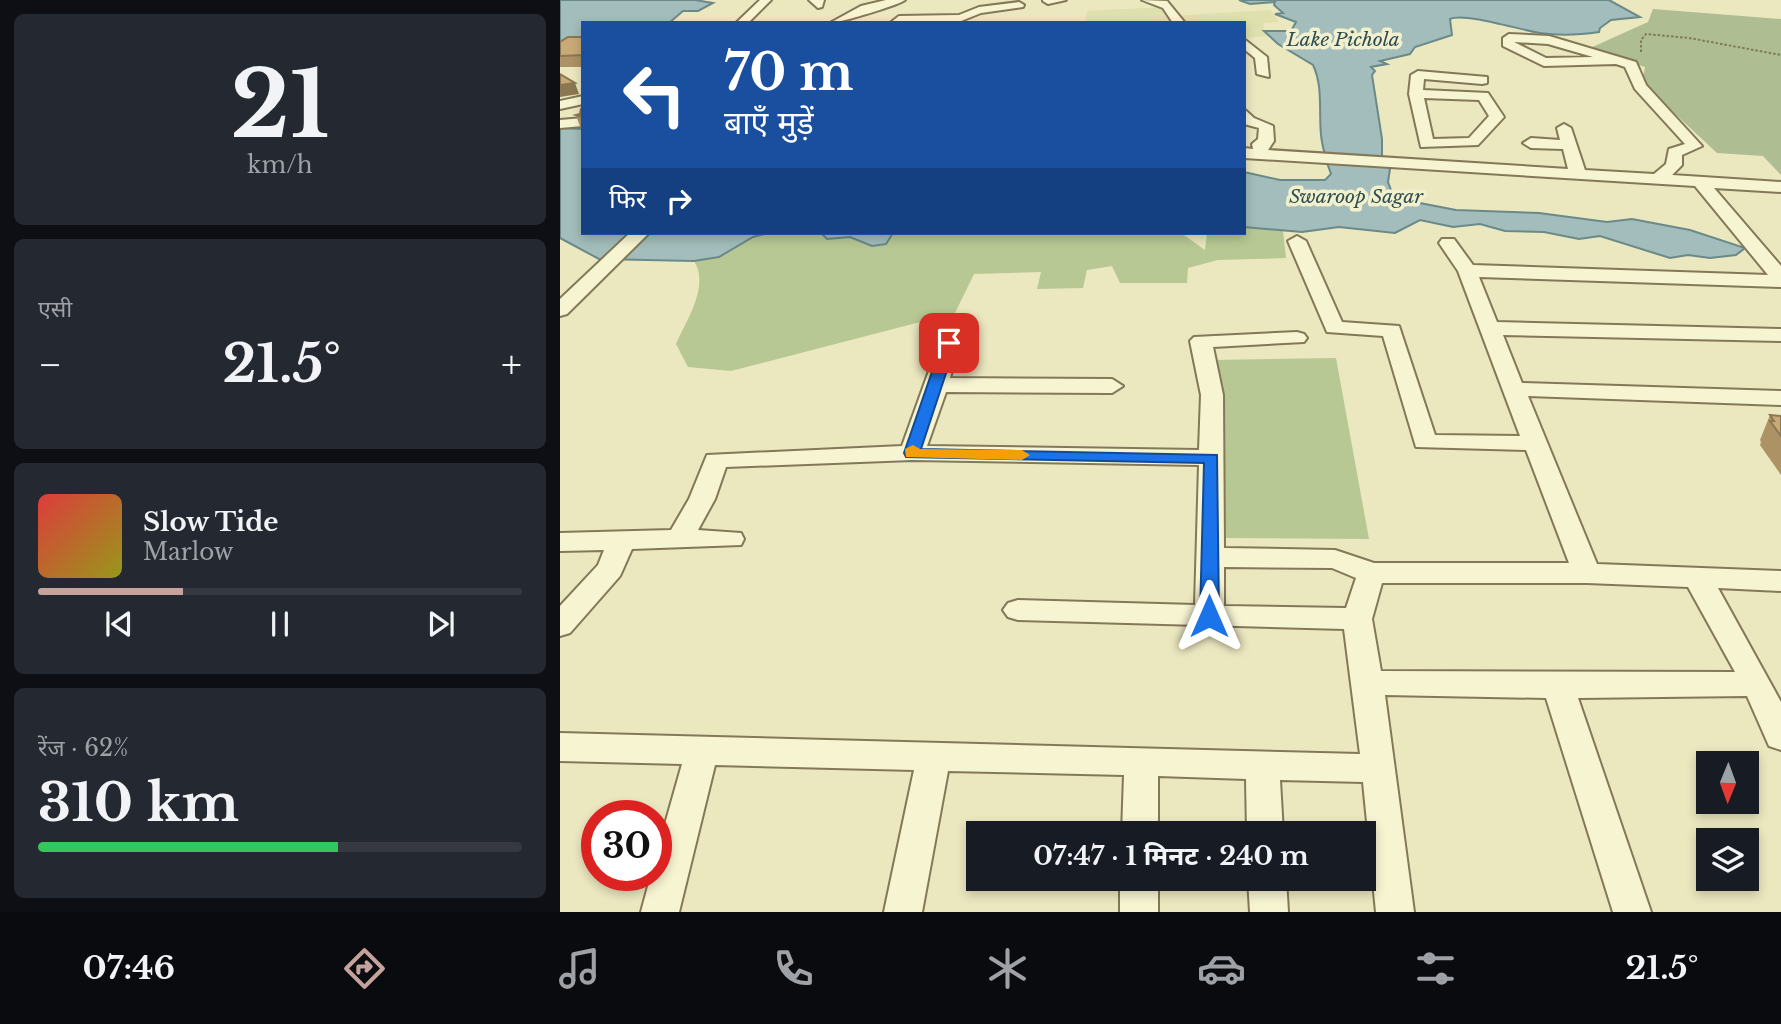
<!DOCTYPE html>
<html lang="hi">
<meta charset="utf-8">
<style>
:root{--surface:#171b24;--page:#242831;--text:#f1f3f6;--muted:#9ea1a6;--line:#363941;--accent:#c5a29b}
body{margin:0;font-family:"Libre Baskerville","Noto Sans Devanagari",serif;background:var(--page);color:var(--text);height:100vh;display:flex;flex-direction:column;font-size:26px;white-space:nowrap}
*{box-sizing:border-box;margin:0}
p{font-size:23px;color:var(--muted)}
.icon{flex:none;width:38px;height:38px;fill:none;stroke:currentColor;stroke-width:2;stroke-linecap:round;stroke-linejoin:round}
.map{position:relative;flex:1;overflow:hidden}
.panel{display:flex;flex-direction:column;gap:14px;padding:14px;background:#0d0f14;width:560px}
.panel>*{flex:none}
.top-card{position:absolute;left:21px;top:21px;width:665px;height:214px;border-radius:0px;box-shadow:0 4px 10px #0003;background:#1a4fa0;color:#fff;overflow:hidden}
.needle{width:46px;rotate:181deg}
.fabs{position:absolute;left:1136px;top:751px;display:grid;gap:14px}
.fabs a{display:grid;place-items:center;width:63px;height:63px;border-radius:0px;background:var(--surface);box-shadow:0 4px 10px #0003;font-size:35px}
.speed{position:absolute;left:21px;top:800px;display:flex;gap:14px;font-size:35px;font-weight:700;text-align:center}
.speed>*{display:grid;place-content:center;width:91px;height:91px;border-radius:50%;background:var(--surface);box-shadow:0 4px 10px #0003;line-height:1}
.speed .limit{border:10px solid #d22;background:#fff;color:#111}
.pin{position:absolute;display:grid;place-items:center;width:60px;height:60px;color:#fff;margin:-30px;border-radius:14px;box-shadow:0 4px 10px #0006}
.me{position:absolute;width:77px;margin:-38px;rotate:0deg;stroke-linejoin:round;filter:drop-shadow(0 0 5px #0008)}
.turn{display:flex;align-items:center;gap:24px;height:147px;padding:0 28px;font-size:32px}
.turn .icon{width:91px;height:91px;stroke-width:2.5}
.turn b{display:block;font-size:49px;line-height:60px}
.then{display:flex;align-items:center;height:66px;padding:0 28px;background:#0003;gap:14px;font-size:26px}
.big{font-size:52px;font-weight:700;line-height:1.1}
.panel .card{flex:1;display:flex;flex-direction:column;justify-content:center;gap:10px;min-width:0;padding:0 24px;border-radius:10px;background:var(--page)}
.panel .dial{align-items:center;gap:0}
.dial b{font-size:91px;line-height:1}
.song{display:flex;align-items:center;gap:21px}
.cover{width:84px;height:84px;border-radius:10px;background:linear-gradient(135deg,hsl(0 70% 55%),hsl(60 70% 35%))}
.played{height:7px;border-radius:4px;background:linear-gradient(90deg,var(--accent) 30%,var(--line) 30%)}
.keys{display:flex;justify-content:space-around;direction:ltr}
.heat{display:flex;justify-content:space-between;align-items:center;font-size:38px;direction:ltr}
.charge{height:10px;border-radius:5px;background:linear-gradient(90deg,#34c759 62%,var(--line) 0)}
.trip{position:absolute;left:406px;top:821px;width:410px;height:70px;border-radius:0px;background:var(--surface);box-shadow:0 4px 10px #0003;font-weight:700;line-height:70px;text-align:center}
.tab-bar{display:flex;height:112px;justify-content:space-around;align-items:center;background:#090b0e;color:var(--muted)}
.tab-bar .icon{width:49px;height:49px}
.tab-bar .active{color:var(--accent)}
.tab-bar b{font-size:32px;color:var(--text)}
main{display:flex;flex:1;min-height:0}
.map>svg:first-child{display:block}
</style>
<main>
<section class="panel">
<div class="card dial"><b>21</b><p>km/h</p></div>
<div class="card"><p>एसी</p>
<div class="heat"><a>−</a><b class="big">21.5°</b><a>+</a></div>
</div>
<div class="card">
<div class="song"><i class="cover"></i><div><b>Slow Tide</b><p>Marlow</p></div></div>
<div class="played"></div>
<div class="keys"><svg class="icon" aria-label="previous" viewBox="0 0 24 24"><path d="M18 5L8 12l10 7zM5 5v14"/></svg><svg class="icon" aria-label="pause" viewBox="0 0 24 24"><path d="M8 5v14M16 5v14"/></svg><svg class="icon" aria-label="next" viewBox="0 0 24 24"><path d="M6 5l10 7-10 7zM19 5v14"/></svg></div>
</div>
<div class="card"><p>रेंज · 62%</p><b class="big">310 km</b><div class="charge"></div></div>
</section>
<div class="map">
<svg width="1221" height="912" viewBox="0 0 1221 912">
<rect width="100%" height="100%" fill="#ebe7bf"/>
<path fill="#dee0ad" d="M603,7L611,16L710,10L719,22L703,23L704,31L711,36L684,38V23H525L527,11Z"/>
<g fill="#b7c894">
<path d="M684,227L723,231L726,258L658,260L628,268L627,283H560L552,266L527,270L523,288L477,289L481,272L414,274L395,313L171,371L128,367L116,344C126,321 150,286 134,261C165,256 170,245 196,236C216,229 241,232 262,234L267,239L290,237L312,246L332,237L333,233H621L645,250L647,233H684Z"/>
<path d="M776,358L809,539L662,538L655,360Z"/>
</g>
<path fill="#afbd93" d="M1093,9L1221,19V175L1203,156L1157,153L1082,83L1085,67L1028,49L1088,22Z"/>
<g fill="#a2bdbb" stroke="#6a8a89" stroke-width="2">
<path d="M0,0H135L153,3L138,11H123L109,23H23V43L0,48Z"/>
<path d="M679,0H1049L1080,17L1051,20L1040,28L1039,32C1019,35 1000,36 980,33C960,30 904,12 890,19L892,35L855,47L850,54L820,61L827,64L811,67L815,71L812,75L822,139V158L765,154C755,125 766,92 753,65L718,44L704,31H731L736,22L715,14L723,13L714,5L715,2L690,4Z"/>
<path d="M0,128L23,129V233H208L193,237L159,257L134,261L39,259L0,238Z"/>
<path d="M766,160L824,165L830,169L828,182L834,198L896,210L979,213L1047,222L1072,219L1130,230L1185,248L1176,255L1150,258L1128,255L1110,258L1040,236L1019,239L984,232L945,231L920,224L893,227L860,220L835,233L779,227L742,232L684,227V172L720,180H765L771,174Z"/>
<path d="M251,233H333L326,244L312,246L290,237L267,239L262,234Z"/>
</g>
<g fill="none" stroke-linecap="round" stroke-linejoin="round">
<g stroke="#837858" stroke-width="4">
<g id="minor">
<path d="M200,0H211L188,23H176Z"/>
<path d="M249,0H264L262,7L258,8Z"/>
<path d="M326,0H345C339,5 279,23 270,23L301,6Z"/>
<path d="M506,0L488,4L483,1V0Z"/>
<path d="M582,0L607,1L625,23H613L603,8Z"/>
<path d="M459,2L464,5L463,7L421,13L401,21L330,23L339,16L399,15L419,7Z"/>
<path d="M949,34L989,36L1076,62L1086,85L1142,146L1122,155V165L1112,175L1221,182V192L1154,188L1221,266V287L919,277L937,322L1221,329V341L943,335L962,383L1221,391V405L968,396L1037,564L1221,571V591L1158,588L1221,702V750L1209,746L1187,696L1018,698L1091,912H1053L986,698L825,695L854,912H816L803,782L720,780L723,833H687L686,779L598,776V833H562L564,775L388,771L362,912H324L354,770L155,765L119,912H81L91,875H96V856L122,764L0,761V733L800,754L784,629L458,620L448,617L443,610L448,603L458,600L635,605L639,465L352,460L166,467L155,499L138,530L181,533L184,539L181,545L72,549L60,576L10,633L0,636V606L38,565L44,550L0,551V533L111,530L129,499L147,455L342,446L388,318L395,316L405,322L390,378L552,379L563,386L552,393L386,392L367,446L639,450L641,395L630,341L634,337L737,332L744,334L747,338L744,342L653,347L663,395L664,548L775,550L814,563H1009L966,450L856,447L823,336L767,332L728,241L737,236L746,241L782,322L839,326L875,435L960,436L898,271L879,243L882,239H894L913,265L1208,275L1135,186L684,158V148L693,149L692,144L698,139L699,128L684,124V109L694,118L713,126L714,141L708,150L1008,169L1003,149L971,148L963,143L971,138L1000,140L997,128L1004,124L1011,128L1025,170L1094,174L1106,164L1109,149L1125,144L1075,89L1065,67L1056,64L984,66L943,46V38ZM954,42L988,44L1033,57L986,58ZM664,567L772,568L796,578L786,608L664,606ZM822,583H1027L1128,587L1175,672L821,671L812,619Z"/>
<path d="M684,39L707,57L709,77L697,74L695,58L684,49Z"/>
<path d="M858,71L927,77V83L922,84L864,79L863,90L928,93L944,117L918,145L861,147L849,94L851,75ZM864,98L919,100L929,116L909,138L873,139Z"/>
<path d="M23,96V104L0,109V101Z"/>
<path d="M23,118V126L0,128V120Z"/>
<path d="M70,233H89L7,314L0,316V299Z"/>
<rect x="560" y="878" width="38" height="34"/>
<path d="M688,878H726L728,912H690Z"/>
</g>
</g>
<path stroke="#837858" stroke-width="2" stroke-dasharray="2.5 2" stroke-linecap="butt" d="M1081,52V40L1086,34L1129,38L1221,55"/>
<use href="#minor" fill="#f7f4d2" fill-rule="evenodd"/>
</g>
<g fill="#ac9265">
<path d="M23,37V67H0V56Z"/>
<path d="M23,108V129H21L16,115L20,114Z"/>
<path d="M1210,415L1221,416V475L1200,445L1201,442L1200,440Z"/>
</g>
<path fill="#8c7753" d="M15,83L19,94L0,97V85Z"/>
<g fill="#c8aa76" stroke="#8c7753" stroke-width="2">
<path d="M8,37H23V55L0,56V42Z"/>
<path d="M0,74L15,83L0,85Z"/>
<path d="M23,108V117L16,115L20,114L21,109Z"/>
<path d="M1210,415L1221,416V436L1210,421H1214Z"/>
</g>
<path fill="#1a73e8" stroke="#114b97" stroke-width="2" d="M389,339L396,343L361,449L657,455L659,616L656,621H643L640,616L644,463L346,457L344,453L382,343Z"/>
<path fill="#f59e0b" d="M353,445L360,449L462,450L470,455L462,460L346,457L345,449Z"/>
<g text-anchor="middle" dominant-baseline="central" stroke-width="7" stroke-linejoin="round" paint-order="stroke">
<g font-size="19" font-style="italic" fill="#2c4d52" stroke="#f3f0ce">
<text x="783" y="39">Lake Pichola</text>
<text x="796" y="196">Swaroop Sagar</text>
</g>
</g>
</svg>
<div class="fabs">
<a><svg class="needle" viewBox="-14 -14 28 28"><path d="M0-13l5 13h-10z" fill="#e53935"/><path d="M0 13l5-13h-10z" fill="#9ea1a6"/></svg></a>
<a><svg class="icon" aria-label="layers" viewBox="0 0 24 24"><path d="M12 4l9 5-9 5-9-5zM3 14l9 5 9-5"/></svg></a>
</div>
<div class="speed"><div class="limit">30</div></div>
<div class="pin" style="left:389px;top:343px;background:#d93025"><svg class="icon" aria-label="arrive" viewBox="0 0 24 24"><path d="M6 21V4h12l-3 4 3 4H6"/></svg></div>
<svg class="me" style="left:649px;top:616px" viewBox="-20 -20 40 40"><path d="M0-17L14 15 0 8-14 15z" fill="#1a73e8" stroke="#fff" stroke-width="4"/></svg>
<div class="trip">07:47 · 1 मिनट · 240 m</div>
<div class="top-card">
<div class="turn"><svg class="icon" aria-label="left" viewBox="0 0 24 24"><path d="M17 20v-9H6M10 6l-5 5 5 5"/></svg><div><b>70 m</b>बाएँ मुड़ें</div></div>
<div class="then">फिर<svg class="icon" aria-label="right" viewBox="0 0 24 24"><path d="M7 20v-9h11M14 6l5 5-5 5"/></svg></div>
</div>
</div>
</main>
<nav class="tab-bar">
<b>07:46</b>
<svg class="icon active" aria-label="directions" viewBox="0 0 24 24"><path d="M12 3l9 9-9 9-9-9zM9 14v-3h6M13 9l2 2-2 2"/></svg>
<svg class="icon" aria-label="music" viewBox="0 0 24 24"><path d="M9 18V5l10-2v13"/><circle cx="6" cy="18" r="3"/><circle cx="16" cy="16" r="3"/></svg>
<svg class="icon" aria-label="phone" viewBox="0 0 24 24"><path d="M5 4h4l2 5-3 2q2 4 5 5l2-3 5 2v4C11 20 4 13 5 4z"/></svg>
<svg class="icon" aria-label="climate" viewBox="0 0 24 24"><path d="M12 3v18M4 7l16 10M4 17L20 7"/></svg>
<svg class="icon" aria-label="car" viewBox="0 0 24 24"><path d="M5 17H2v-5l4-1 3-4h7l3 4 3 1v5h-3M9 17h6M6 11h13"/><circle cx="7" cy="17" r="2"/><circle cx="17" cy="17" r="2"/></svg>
<svg class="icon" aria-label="filters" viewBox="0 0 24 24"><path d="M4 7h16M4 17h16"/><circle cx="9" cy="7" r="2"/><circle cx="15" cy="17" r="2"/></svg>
<b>21.5°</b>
</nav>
